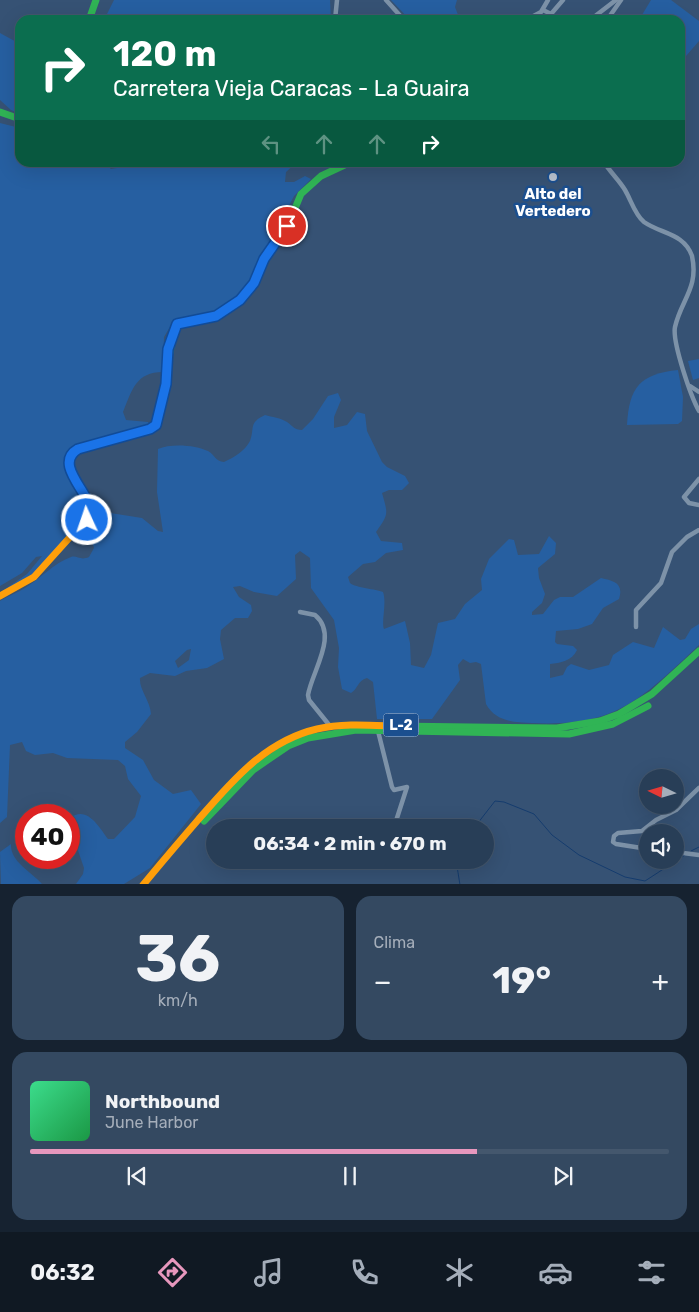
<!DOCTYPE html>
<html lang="es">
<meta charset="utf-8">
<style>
:root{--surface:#283e57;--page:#344961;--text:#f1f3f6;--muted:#a5aeba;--line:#44576d;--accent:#e797bd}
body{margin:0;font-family:Rubik,sans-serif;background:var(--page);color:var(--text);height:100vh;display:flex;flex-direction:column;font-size:19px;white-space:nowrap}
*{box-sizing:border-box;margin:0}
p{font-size:16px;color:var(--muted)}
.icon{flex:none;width:28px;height:28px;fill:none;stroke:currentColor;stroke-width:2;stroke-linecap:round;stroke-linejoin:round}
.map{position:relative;height:884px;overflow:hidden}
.sheet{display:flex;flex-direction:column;gap:12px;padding:12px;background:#162230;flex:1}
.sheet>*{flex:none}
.hud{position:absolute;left:15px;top:15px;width:670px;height:152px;border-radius:15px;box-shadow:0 5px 20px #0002,0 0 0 1px var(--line);background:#0b6e4f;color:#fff;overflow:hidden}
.needle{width:32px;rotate:275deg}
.fabs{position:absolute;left:639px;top:769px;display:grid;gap:10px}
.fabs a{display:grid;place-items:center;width:45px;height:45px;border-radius:50%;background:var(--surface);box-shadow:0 5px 20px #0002,0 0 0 1px var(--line);font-size:25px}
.speed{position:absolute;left:15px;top:804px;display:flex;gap:10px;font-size:25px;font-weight:700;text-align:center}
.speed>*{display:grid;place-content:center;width:65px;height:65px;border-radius:50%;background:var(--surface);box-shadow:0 5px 20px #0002,0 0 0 1px var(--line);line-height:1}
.speed .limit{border:8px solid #d22;background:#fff;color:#111}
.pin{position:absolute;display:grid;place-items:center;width:42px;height:42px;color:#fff;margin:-21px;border:2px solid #fff;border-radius:50%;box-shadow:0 1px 5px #0007}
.me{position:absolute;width:55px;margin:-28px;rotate:357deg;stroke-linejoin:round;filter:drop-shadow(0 0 4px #0008)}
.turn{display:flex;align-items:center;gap:18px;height:105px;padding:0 15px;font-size:22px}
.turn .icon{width:65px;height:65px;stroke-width:2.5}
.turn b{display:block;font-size:35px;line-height:42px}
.lanes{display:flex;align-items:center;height:48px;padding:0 15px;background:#0003;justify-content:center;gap:25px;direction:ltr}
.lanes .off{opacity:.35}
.big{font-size:38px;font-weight:700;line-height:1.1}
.sheet .card{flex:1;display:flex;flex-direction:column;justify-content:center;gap:8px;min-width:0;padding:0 18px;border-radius:15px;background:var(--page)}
.sheet .dial{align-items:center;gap:0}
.dial b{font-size:65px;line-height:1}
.song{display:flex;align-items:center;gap:15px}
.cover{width:60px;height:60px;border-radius:8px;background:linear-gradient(135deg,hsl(150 70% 55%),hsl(140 70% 35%))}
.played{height:5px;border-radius:2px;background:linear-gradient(90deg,var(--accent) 70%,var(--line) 70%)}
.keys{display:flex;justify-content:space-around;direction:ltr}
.heat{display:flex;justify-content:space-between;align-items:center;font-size:28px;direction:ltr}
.sheet .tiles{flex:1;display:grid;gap:12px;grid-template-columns:1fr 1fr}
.card:last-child{grid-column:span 2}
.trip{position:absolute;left:206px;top:819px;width:288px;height:50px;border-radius:25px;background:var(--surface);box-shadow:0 5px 20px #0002,0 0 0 1px var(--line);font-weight:700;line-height:50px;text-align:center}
.tabs{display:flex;height:80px;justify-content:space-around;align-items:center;background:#101923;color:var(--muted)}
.tabs .icon{width:35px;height:35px}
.tabs .on{color:var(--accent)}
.tabs b{font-size:22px;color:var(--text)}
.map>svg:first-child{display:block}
</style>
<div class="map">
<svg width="699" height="885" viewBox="0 0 699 885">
<rect width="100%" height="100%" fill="#365274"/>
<g fill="#265fa1" fill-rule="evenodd">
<path d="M114,0H330L331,20H104Z"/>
<path d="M391,0H457L455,7L460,20H410Z"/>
<path d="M651,0H671L699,21V41L680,63V20H639Z"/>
<path d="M0,33L20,44V114L11,110L0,100Z"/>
<path d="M0,123L20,128V162L104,163L111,169L117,168L122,162L296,163L286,172L285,182H294L305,176L311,179L294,196L255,271L241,294L219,310L175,321L171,325L164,337L163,372C136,372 132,390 123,412L126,420L148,422L149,425L77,444L67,452C55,477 92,494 85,517L35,574L1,592L27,574L42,556L36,557L22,573L0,586Z"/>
<path d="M699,359V378L693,380L688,361Z"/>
<path d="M678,370L683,397L682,421L678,424L627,425C629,387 640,374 678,370Z"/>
<path d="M338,393L341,400L334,417V428L347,425L357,412L365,414L367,431L382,462L387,467L405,476L409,483L402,490H389L382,493C388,514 389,514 376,532L381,541L402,543L403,550L386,553L375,562L363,564L348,577L350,583C356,588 376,589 383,592C387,603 381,622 384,629L405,621L410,643L411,665L424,668L431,655L438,623L455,619L465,604L482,590L481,579L489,559L509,539L514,540L518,555L539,554L549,536L556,543L555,554L538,568L539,578L545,594L542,603L532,612V615L543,614L554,600L560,597H573L601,578C614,581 624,583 619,599L603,608L592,624L578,629L556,631L555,642L557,644L573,646L577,650C572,661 560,663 550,664V678L563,675L567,667L571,664L589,670L609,665L613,655L633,642L654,648L663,627L680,640L685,639L691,629L699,624V645C641,699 617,727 532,723C514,722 496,722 486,704L481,664L476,662L470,663L463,659L458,665L460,680L432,719H377L373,682L367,678C357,681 358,689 351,693L342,689L338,667L339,648L334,620L311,588L310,558L300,551L295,555L296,579L277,596L254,592L240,586L233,587L239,597L251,605L252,611L248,618H235L221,630L220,639L224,659L207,668L186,671L175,676L150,673L140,678C139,690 150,700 151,714L137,732L125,742V748L143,760L154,780L173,794L191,790L201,804L150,868L124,884H76L83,874L84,868L69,824L70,818C87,805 99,827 108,839H114L135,817L141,796L128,779L125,766L118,760L67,758L53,753L35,755L26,751L22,742L10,745L7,817L0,823V601C8,596 17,593 25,588C40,579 54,563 71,557C77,555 80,561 89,557L94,548C93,543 91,542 89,537C83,526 96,518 104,512L142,518L158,531L163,532L157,492L158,449C171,443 196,445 208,451C215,455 215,461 224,462C233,458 245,451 250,441C255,428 248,423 265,415C272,417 281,418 287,422C293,426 294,430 302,430L313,419L328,396ZM191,649L189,660L178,668L175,661L187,650Z"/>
<path d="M11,844C10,862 32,872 42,884H1L0,852Z"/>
</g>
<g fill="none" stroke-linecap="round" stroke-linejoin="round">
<g stroke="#153c6e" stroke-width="1">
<path d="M474,828L495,801L504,802L534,814L552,835L579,855L625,877L645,881L685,855"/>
<path d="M691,851L699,847"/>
<path d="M456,860L460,885"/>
</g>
<g stroke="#7d92a8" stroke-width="4.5">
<path d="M386,0L404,20"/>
<path d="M543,10L551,14L563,0"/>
<path d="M335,20L337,0"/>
<path d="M526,20L541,12L548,0"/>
<path d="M590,20L616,0"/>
<path d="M607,20L621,0"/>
<path d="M604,162C610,172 619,180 625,190C631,200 635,215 644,222C661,234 684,233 692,256C699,288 681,300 675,327C672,342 691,397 699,411"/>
<path d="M690,386L699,392"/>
<path d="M699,479L684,497L689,503L699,505"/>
<path d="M300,612L315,615C339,635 312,671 308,695L309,700L330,726"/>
<path d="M636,627V610L661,583L672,552L687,537L699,530"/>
<path d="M378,731L392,787L394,790L407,787L396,821L391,828"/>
<path d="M648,849L616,844L613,842L614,836L618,833L642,831L656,820L676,810L699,788"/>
<path d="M675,852L699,855"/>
</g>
<g stroke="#30b455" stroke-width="7">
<path d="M89,20L96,0"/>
<path d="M0,112L20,119"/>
<path d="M158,416C166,385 167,354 177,324L216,316L240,300L254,283L264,259L286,230L301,194L321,176L351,162"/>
<path d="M394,726L557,728L600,721L619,714L652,694L699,651"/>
<path d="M204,821L253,770L288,746L308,738L356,730L569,734L613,724L648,706"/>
</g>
<g stroke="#ff9f0a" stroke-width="7">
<path d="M0,596L34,577L89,516L86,496L68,464L72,454L78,449L150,429L156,425L158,416"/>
<path d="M143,885C161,863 179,842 198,820C231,782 265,741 317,729C342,723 368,725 394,726"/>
</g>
</g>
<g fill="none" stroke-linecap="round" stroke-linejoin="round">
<g stroke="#114b97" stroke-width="12">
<path id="route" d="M87,520L90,507C86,490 54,463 78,449L150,429L156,425L166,384L168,349L177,324L216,316L240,300L254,283L264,259L287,226"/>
</g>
<use href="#route" stroke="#1a73e8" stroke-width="9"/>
</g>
<circle fill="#b9c2ce" stroke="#1b4f8f" stroke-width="2" cx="553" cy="177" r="5"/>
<g text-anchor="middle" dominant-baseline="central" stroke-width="5" stroke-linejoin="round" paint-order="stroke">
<rect fill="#1b4f8f" stroke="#bbcadd" stroke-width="1" x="383.5" y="713.5" width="35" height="23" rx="4"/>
<g font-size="14" font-weight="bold" fill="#fff">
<text x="401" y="725">L-2</text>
</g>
<g font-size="15" font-weight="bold" fill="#fff" stroke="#1b4f8f">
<text x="553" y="194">Alto del<tspan x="553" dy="17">Vertedero</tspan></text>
</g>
</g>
</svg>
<div class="fabs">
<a><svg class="needle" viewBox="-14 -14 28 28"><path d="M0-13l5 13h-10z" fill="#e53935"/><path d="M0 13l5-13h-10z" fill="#a5aeba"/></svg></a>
<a><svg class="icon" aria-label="sound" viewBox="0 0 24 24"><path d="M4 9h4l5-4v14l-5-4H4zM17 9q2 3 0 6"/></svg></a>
</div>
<div class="speed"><div class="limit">40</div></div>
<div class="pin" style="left:287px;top:226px;background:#d93025"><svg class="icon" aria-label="arrive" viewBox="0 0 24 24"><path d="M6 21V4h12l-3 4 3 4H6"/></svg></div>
<svg class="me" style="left:87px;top:520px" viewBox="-20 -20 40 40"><circle r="17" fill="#1a73e8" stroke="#fff" stroke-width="3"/><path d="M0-11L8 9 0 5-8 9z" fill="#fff"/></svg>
<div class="trip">06:34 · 2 min · 670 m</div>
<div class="hud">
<div class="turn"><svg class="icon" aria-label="right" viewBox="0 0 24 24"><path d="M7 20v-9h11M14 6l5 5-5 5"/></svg><div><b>120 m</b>Carretera Vieja Caracas - La Guaira</div></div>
<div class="lanes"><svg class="icon off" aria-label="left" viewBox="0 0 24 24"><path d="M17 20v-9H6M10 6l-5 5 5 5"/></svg><svg class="icon off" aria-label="ahead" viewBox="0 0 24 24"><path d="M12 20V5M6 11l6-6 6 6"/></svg><svg class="icon off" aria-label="ahead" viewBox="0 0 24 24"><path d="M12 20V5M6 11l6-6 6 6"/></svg><svg class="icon" aria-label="right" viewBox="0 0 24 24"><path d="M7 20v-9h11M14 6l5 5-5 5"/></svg></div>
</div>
</div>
<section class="sheet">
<div class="tiles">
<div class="card dial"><b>36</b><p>km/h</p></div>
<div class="card"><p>Clima</p>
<div class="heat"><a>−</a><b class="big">19°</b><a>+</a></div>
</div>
<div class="card">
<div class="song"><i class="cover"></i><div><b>Northbound</b><p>June Harbor</p></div></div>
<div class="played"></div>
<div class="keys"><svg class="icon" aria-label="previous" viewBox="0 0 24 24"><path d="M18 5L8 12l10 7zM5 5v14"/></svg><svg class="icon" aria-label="pause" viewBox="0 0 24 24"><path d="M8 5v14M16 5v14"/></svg><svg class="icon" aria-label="next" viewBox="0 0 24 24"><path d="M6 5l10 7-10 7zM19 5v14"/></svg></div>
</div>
</div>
</section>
<nav class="tabs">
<b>06:32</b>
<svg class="icon on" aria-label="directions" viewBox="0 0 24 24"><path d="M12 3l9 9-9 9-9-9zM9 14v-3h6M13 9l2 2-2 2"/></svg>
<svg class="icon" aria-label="music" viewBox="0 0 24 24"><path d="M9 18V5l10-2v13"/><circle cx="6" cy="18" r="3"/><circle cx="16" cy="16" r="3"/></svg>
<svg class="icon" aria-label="phone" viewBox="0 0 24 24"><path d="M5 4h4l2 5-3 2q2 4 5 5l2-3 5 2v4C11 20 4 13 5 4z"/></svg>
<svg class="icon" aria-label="climate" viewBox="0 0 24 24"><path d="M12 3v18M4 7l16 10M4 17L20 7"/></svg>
<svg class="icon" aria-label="car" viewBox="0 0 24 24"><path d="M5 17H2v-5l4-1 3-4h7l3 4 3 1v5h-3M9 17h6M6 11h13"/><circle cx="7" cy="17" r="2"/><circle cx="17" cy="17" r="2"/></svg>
<svg class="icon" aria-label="filters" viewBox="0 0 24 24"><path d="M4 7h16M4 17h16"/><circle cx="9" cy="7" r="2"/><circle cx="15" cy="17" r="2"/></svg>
</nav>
